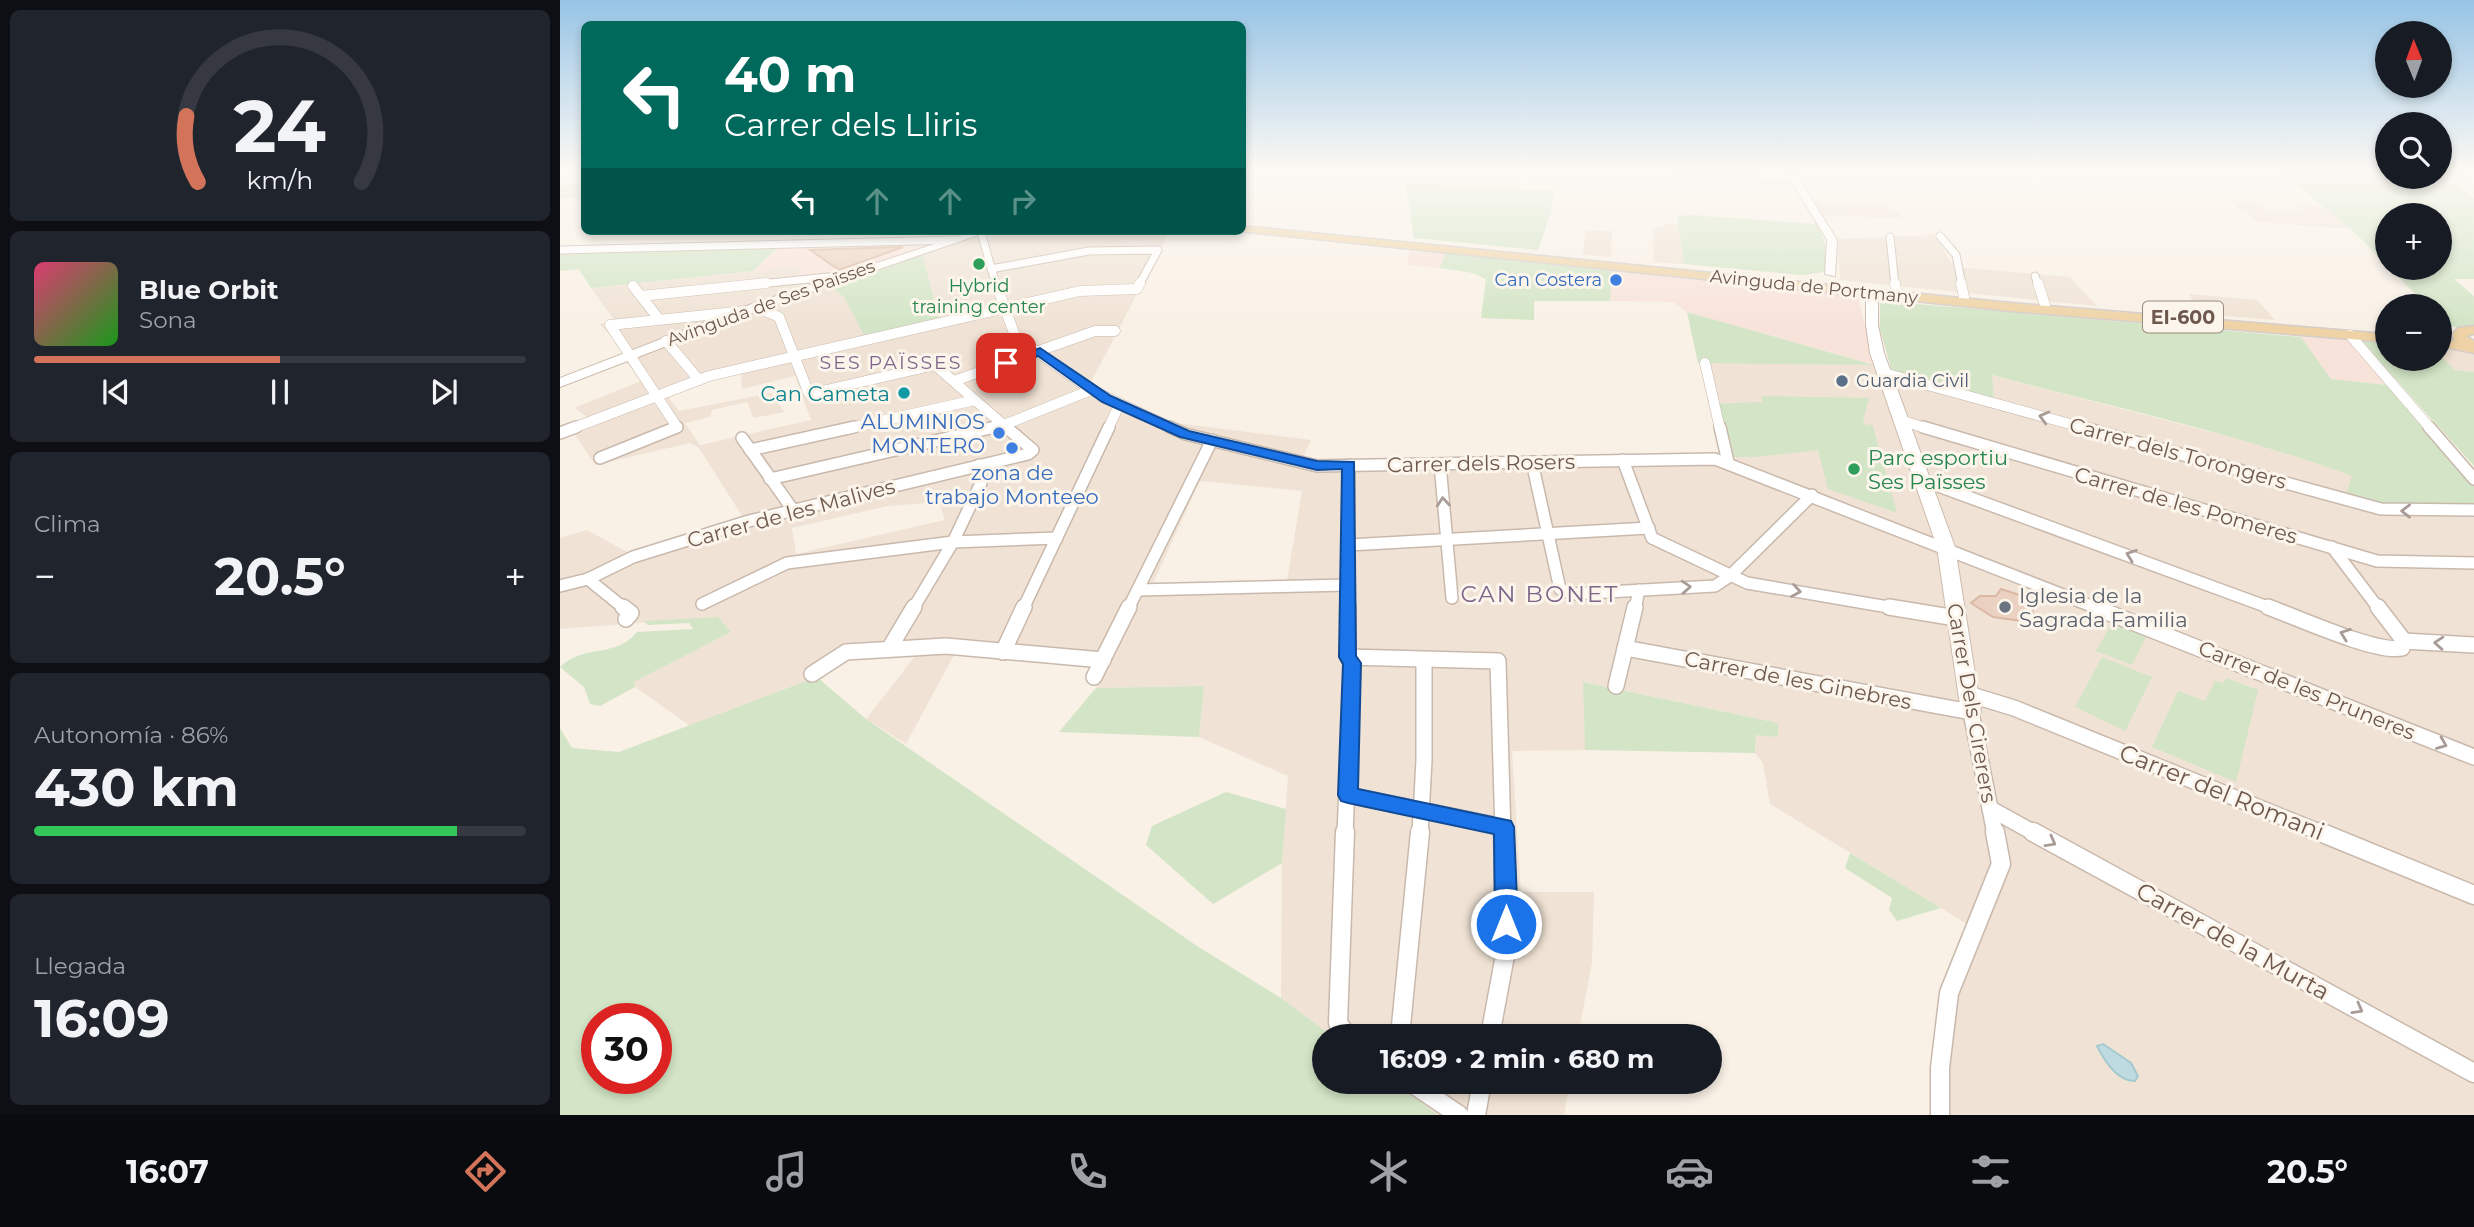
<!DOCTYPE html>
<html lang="es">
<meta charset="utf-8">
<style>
:root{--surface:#171b24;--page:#20242c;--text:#f1f3f6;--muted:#9ea1a6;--line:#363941;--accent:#d3745a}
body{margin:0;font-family:Montserrat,sans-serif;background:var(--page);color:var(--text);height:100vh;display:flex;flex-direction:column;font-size:26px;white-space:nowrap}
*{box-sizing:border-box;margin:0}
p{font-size:23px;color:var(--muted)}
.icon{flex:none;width:38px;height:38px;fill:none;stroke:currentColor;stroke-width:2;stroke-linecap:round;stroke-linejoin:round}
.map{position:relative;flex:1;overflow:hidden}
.side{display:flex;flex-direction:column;gap:10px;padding:10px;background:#0d0f14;width:560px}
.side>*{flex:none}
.hud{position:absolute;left:21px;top:21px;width:665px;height:214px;border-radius:10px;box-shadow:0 4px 10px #0003;background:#00695c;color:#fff;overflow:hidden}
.needle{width:46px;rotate:359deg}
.controls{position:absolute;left:1815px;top:21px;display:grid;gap:14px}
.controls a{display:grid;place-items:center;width:77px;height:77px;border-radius:50%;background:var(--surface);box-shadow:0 4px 10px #0003;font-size:35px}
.speed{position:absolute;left:21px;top:1003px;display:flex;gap:14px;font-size:35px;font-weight:700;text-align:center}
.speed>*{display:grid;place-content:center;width:91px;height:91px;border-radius:50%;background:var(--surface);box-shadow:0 4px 10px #0003;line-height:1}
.speed .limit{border:10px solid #d22;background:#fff;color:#111}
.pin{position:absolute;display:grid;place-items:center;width:60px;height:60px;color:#fff;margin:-30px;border-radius:14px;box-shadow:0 4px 10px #0006}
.me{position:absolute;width:77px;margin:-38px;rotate:0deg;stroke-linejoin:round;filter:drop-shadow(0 0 5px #0008)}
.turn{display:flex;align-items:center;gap:24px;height:147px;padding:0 28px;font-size:32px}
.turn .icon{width:91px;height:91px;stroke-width:2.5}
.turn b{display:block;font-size:49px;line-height:60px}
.lanes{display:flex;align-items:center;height:66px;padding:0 28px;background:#0003;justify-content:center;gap:35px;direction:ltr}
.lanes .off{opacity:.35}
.big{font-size:52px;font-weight:700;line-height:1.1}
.side .widget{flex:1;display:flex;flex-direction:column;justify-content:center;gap:10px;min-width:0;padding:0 24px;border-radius:10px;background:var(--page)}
.side .dial{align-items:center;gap:0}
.dial svg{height:182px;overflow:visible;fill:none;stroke:var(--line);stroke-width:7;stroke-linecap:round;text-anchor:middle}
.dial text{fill:var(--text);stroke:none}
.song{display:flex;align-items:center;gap:21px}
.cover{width:84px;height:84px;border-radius:10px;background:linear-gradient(135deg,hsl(340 70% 55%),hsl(120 70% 35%))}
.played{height:7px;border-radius:4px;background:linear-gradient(90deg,var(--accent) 50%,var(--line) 50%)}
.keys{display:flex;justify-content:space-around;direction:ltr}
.heat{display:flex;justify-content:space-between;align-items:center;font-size:38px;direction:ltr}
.charge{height:10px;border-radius:5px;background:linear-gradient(90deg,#34c759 86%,var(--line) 0)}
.trip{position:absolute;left:752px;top:1024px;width:410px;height:70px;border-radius:35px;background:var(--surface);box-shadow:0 4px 10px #0003;font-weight:700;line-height:70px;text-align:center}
.dock{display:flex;height:112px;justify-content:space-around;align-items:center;background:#090b0e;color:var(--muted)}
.dock .icon{width:49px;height:49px}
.dock .on{color:var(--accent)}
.dock b{font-size:32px;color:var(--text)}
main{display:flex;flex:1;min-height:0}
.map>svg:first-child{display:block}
</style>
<main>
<section class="side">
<div class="widget dial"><svg viewBox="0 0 100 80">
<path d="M14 69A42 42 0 1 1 86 69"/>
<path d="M14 69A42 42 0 0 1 9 40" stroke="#d3745a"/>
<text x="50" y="56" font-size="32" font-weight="700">24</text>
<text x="50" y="72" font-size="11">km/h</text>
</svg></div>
<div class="widget">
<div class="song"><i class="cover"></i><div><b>Blue Orbit</b><p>Sona</p></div></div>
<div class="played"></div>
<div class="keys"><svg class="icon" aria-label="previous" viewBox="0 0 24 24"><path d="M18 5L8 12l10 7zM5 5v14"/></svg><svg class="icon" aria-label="pause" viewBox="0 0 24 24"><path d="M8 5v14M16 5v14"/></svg><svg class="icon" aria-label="next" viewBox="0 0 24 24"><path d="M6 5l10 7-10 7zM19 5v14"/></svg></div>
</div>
<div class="widget"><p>Clima</p>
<div class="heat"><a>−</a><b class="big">20.5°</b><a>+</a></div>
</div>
<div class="widget"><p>Autonomía · 86%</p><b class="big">430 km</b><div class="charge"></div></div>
<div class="widget"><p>Llegada</p><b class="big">16:09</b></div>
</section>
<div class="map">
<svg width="1914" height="1115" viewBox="0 0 1914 1115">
<rect width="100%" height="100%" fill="#f9f1e6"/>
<g fill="#f0e3d5" fill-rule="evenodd">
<path d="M1669,200L1701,203L1708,210L1740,212L1732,204L1762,206L1791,229L1696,222L1684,209L1678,208Z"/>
<path d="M1254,202L1327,204L1344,219L1262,215Z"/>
<path d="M1109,223L1118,224L1124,264L1094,262L1093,229Z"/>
<path d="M1026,230L1052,231L1051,257L1023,255Z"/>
<path d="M440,231H610L530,384L616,423L751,440L742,459L1162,457L1141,362L1314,365L1434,399L1431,375L1674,438L1729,453L1793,476L1785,495L1914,506V1115H1376L1407,924L1210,804L1203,763L1195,753L1196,735L1218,723L1024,682L1025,750L952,751L961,892H1034L1032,963L1018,1036H772L721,998L722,863L728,776L639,737L644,686L536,688L548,664L395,653L346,744L306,719L356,655L288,659L257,677L130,726L75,687L74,682L171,632L158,617L0,629V538L27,530L73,555L184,519L139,448L130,443L35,465L13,432L30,419L14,408L81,381L66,362L58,342L39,324L55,321L31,288L244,266L238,277L288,272L371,244L399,242ZM181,372L182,389L235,376L251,420L140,445L125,423L150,417L152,410L187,402L194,418L224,412L212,393L119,411L107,395L153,377ZM640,481L742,491L727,580L599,584L594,581ZM379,502L385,520L236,554L232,528L328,506Z"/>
<path d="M1374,235L1394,267L1510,277L1537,306L1280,280L1277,239Z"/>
<path d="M1629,294L1697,300L1715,320L1641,314Z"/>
<path d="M1880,346L1914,352V372L1895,370L1880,355Z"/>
<path d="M833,1082H1010L1004,1115H878Z"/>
</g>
<g fill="#f8e3db">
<path d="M376,236L371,244L288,272L237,277L243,266L193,271L225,241Z"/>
<path d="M849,251L886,253L880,268L848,265Z"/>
<path d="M1052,271L1298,296L1314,365L1127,312L1113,302L1050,301Z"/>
<path d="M1741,337L1790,340L1827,385L1771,379Z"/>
</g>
<path fill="#eae4df" d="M1111,169H1192L1197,179L1229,180L1233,187L1112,182Z"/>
<g fill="#d3e5c6" fill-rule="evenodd">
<path d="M21,169H24V198L0,199V186Z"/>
<path d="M1717,169L1827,173V177L1880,176L1914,198V279H1894L1914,296V327H1894L1880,317V306H1868L1829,268H1880V215H1827V265L1791,229Z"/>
<path d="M845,182L994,191L991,212L978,250L854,238Z"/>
<path d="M1132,215L1257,224C1266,241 1268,252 1264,272L1242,275L1124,264L1117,216Z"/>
<path d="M221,245L193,271L31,288L19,269L0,271V251Z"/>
<path d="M362,252L379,319L304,335L284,297L267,284Z"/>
<path d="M886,253L1052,271L1050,301H974V320L921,318L926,279L913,273L880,268Z"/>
<path d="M1330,298L1357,304L1741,337L1771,379L1827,385L1914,486V506L1830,507L1785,496L1792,476C1675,433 1552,407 1432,375L1434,400L1332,372L1320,329V303Z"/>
<path d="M1127,312L1314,365L1138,363Z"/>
<path d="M1800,340L1827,342V359H1880V355L1895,370L1914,372V466Z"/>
<path d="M1202,396L1309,398L1303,420L1306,426L1312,423L1337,513L1268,489L1258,450L1195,457H1162L1152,404L1202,402Z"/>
<path d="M158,617L171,632L74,682L75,687L40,706L30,704L24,687L0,667C25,643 55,659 77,632L133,629L129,623L88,625L84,621Z"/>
<path d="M1554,620L1588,633L1572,665L1536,651Z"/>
<path d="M1542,657L1592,677L1565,731L1515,707Z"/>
<path d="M257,677L306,719L637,946L721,998L772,1036H765V1082H833L878,1115H0V728L12,748L59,752ZM37,1018H96V1078H37Z"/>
<path d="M1666,678L1698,690L1676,782L1592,747L1618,691L1645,701L1655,681L1664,683Z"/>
<path d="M1023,682L1218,723V737L1196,735L1195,753L1025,750Z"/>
<path d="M644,686L639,737L499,732L536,688Z"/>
<path d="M666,792L726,809L722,863L653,904L586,845L592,826Z"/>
<path d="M1290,853L1381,908L1337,921L1329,910L1332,898L1285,868Z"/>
</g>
<path fill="#bddbe0" stroke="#a4cad0" stroke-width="2" d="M1543,1044L1571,1063L1578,1076L1575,1081C1557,1081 1544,1060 1537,1046Z"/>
<g fill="#ebd1c1" stroke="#dbb8a3" stroke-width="2">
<path d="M343,247L279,270L250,250Z"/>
<path d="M1441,589L1469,598L1476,623L1433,617L1411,603L1420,596H1436Z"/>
</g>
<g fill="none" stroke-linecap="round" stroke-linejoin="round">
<g stroke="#c9b9ad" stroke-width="9">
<g id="street-far4">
<path d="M421,232L436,285"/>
<path d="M1380,236L1396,255L1402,285"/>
<path d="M1330,237L1335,285"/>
<path d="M0,250L394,240"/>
<path d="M431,269L529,251L598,250L579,285"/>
<path d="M1475,276L1478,285"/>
<path d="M189,285L288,275"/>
</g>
</g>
<g stroke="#c9b9ad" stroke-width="11">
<g id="street-far3">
<path d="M436,283L455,336L531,390L614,429"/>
<path d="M1335,283L1336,290"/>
<path d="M1401,283L1404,297"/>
<path d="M1478,283L1485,305"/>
<path d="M73,286L99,319"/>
<path d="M81,296L206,283"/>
<path d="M196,307L219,317L249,394L375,365L448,429"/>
<path d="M1790,335L1871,429"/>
<path d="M106,341L139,380"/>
<path d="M1145,363L1160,429"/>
<path d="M1324,373L1528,429"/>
<path d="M394,381L535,331H555"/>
<path d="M1343,421L1369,429"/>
<path d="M11,429L149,376L520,291L577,289L580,283"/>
<path d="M113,429L117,427L50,325L185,311"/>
<path d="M286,429L415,400"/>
<path d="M428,429L444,425L531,390"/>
<path d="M548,429L559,405"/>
</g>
</g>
<g stroke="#c9b9ad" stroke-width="14">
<g id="street-far2">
<path d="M610,427L625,434L757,466L1155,459L1539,609"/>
<path d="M1160,427L1168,462"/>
<path d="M1363,427L1817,561L1914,563"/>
<path d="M1521,427L1821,509L1914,510"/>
<path d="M1869,427L1914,479"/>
<path d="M0,433L16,427"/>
<path d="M182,438L233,510"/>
<path d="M190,450L294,427"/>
<path d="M40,458L117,427"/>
<path d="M1063,460L1092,538L1187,583L1340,609"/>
<path d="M972,462L1000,589L1012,594L1155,586L1170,576L1252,495"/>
<path d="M880,464L892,598"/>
<path d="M210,479L435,427"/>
<path d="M1362,480L1713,609"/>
<path d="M789,545L1089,528"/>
<path d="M1772,547L1819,609"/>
<path d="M28,579L65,609"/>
<path d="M0,586L28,579L73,557L189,521L468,454L473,450L446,427"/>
<path d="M578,590L788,585"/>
<path d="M142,604L227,563L393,542L497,538"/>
<path d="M353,609L393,542L421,483L419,465"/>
<path d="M463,609L549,427"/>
<path d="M568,609L652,440"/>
<path d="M788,609L789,465"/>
<path d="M1075,609L1079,590"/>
</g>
</g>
<g stroke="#c9b9ad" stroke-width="18">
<g id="street-far1">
<path d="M63,607L71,613L66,619"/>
<path d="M1329,607L1396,618"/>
<path d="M1534,607L1914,757"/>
<path d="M1708,607C1736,617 1817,654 1842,648L1844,641"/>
<path d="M1818,607L1844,641"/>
<path d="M1844,641L1914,645"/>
<path d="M1065,648L1411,712L1435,834"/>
<path d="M329,649L354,607"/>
<path d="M443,652L464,607"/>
<path d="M788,657L938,661L943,834"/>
<path d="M252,674L286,652L386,646L543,660"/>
<path d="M534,677L569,607"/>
<path d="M1056,686L1075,607"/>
<path d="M1408,694L1454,708L1764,834"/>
<path d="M788,795L944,827"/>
<path d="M1431,809L1476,834"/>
<path d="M785,834L792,663L788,657V607"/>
<path d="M860,834L864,760V660"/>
</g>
</g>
<g stroke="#c9b9ad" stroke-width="21">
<g id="street">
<path d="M785,832L778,1023L787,1036"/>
<path d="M1473,832L1914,1073"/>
<path d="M1760,832L1914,895"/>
<path d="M840,1036L860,832"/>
<path d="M930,1036L946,950L943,832"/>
<path d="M850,1082L899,1115"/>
<path d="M916,1115L922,1082"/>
<path d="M1380,1115V1068L1389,993L1441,864L1435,832"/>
</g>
</g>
<g stroke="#cdbbae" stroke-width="2">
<g id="secondary">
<path d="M1224,169H1233L1277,240L1275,276L1265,274L1267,240Z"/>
<path d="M414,231H430L200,310L0,387V378L192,304Z"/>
<path d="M1312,289L1318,293V325L1324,353L1395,547L1421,712L1418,717L1411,720L1404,717L1401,712L1377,547L1310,353L1306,325V293Z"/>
</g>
</g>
<g stroke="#d4cdca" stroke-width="3">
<g id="primary">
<path d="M682,226L1451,303L1827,334V342L1451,311L678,231H682Z"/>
<path d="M1914,326V334L1906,336L1914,341V353L1880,346V338L1895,341L1892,335L1898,328Z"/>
</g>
</g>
<use href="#street-far4" stroke="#fff" stroke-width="7"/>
<use href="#street-far3" stroke="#fff" stroke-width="10"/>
<use href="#street-far2" stroke="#fff" stroke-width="11"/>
<use href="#street-far1" stroke="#fff" stroke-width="15"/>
<use href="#street" stroke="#fff" stroke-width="18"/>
<use href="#secondary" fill="#fff" fill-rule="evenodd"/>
<use href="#primary" fill="#efd3a6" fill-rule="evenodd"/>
</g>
<defs><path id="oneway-chevron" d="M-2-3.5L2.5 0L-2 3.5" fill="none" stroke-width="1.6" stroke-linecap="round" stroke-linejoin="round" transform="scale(1.75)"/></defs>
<g stroke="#a99b95">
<use href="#oneway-chevron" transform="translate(1484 417) rotate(-165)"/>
<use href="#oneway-chevron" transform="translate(883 502) rotate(-95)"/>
<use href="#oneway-chevron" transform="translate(1846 511) rotate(-179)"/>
<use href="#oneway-chevron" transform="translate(1571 555) rotate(-160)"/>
<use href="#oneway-chevron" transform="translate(1126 587) rotate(-4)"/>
<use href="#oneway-chevron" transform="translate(1236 591) rotate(9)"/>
<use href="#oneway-chevron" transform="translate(1785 634) rotate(-160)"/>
<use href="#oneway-chevron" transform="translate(1879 643) rotate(-176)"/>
<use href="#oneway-chevron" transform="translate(1882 744) rotate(22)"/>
<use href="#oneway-chevron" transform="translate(1491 842) rotate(29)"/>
<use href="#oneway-chevron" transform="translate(1798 1009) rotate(29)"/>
</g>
<linearGradient id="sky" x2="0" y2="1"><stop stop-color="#97c4e5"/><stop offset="0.52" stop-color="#fcf9f4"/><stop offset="1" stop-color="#fcf9f4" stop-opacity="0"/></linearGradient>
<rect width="1914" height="326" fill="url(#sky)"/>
<path fill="#1a73e8" stroke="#114b97" stroke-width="2" d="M480,348L551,396L629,431L757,461L794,462L796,656L801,663L798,789L951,821L954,827L958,924L954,931L946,934L938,931L935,924L934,834L788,803L781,801L778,795L783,664L779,657L782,469L757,470L620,437L542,402L478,356L446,367L440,363Z"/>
<g fill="#2e9e5b" stroke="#fcf5eb" stroke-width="2.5">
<circle cx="419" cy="264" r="7"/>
<circle cx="1294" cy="469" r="7"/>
</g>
<g fill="#3f7fe0" stroke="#fcf5eb" stroke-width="2.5">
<circle cx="1056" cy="280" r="7"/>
<circle cx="439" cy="433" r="7"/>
<circle cx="452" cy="448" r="7"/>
</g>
<circle fill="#5c6f8a" stroke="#fcf5eb" stroke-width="2.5" cx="1282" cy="381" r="7"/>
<circle fill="#0f9aa8" stroke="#fcf5eb" stroke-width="2.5" cx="344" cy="393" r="7"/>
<circle fill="#6b7280" stroke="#fcf5eb" stroke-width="2.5" cx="1445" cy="607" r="7"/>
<g text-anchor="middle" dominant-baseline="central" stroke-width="6" stroke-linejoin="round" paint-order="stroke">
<g font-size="18" fill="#366cbe" stroke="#fcf5eb" text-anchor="end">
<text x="1042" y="280">Can Costera</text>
</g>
<g font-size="18" fill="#27864d" stroke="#fcf5eb">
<text x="419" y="286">Hybrid<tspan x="419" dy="21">training center</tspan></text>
</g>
<g font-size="18" fill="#6f594e" stroke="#fcf5eb">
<text transform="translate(1254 287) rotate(6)">Avinguda de Portmany</text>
<text transform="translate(211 303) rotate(-20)">Avinguda de Ses Païsses</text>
</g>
<g font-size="18" fill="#4e5e75" stroke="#fcf5eb" text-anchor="start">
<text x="1296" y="381">Guardia Civil</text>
</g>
<rect fill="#fcf5eb" stroke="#99887d" stroke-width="2" x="1583" y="301.5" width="80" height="31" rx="5"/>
<g font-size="19" font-weight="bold" fill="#6f594e">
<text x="1623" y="317">EI-600</text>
</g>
<g font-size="19" letter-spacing="2" fill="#7e668b" stroke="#fcf5eb">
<text x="331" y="362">SES PAÏSSES</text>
</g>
<g font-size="21" fill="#0d838f" stroke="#fcf5eb" text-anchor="end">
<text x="330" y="393">Can Cameta</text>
</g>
<g font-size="21" fill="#366cbe" stroke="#fcf5eb" text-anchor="end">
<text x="425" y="421">ALUMINIOS<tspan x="425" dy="24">MONTERO</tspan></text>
<text x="452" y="472" text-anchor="middle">zona de<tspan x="452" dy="24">trabajo Monteeo</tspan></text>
</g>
<g font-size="21" fill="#6f594e" stroke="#fcf5eb">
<text transform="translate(1618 453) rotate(15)">Carrer dels Torongers</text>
<text transform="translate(921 463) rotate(-1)">Carrer dels Rosers</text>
<text transform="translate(1626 505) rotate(16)">Carrer de les Pomeres</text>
<text transform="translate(231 513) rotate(-15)">Carrer de les Malives</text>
<text transform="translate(1238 680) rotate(11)">Carrer de les Ginebres</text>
<text transform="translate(1747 690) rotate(22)">Carrer de les Pruneres</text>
<text transform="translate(1412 703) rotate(80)">Carrer Dels Cirerers</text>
</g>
<g font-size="21" fill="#27864d" stroke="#fcf5eb" text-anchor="start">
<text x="1308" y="457">Parc esportiu<tspan x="1308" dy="24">Ses Païsses</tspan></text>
</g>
<g font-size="21" fill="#5b616d" stroke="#fcf5eb" text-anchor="start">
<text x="1459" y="595">Iglesia de la<tspan x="1459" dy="24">Sagrada Familia</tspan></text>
</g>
<g font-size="23" letter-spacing="2" fill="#7e668b" stroke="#fcf5eb">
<text x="980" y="594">CAN BONET</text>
</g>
<g font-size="24" fill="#6f594e" stroke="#fcf5eb">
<text transform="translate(1662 792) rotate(22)">Carrer del Romani</text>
<text transform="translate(1673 941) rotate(29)">Carrer de la Murta</text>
</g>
</g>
</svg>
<div class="controls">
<a><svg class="needle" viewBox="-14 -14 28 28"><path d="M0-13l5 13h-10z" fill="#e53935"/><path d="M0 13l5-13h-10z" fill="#9ea1a6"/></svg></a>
<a><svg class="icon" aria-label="search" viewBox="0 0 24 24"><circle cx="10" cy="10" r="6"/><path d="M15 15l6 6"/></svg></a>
<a>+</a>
<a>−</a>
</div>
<div class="speed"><div class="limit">30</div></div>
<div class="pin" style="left:446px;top:363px;background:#d93025"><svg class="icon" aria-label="arrive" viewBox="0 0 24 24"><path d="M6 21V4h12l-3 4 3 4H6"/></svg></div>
<svg class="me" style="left:946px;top:924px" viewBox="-20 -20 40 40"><circle r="17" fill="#1a73e8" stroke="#fff" stroke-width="3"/><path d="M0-11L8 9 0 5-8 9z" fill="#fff"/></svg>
<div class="trip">16:09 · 2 min · 680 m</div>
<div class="hud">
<div class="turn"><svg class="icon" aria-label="left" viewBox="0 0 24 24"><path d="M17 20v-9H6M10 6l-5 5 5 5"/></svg><div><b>40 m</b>Carrer dels Lliris</div></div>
<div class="lanes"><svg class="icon" aria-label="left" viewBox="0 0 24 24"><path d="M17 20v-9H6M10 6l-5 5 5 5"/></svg><svg class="icon off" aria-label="ahead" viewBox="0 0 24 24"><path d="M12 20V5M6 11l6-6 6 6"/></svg><svg class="icon off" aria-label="ahead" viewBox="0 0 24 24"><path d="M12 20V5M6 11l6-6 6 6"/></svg><svg class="icon off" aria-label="right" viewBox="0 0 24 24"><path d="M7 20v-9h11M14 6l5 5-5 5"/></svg></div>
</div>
</div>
</main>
<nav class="dock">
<b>16:07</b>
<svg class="icon on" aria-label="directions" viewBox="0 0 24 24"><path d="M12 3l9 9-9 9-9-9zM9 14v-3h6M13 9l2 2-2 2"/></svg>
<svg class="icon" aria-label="music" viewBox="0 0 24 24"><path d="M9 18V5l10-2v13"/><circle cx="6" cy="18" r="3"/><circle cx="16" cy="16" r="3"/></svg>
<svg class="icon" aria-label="phone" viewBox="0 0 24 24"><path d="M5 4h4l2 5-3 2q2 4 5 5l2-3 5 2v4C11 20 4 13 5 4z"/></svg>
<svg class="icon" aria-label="climate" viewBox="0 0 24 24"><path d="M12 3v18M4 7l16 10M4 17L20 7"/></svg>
<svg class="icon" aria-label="car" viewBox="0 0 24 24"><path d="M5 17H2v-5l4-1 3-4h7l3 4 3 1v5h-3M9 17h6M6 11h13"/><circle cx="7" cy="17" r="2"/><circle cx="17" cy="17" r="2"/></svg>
<svg class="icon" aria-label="filters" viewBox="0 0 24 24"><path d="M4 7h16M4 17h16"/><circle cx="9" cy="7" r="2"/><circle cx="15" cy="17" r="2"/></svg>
<b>20.5°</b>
</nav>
